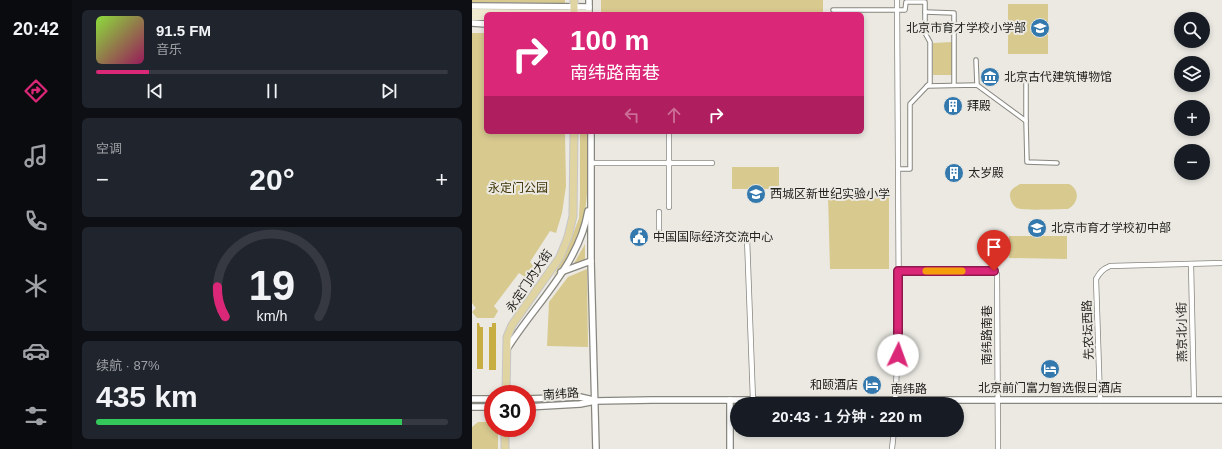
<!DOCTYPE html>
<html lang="zh">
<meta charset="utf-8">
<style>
:root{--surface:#171b24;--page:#20242c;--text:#f1f3f6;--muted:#9ea1a6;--line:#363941;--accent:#db2777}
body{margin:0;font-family:Helvetica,"Noto Sans SC",sans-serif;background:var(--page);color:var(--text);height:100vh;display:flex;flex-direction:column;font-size:15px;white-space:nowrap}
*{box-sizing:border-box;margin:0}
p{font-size:13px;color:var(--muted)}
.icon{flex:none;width:22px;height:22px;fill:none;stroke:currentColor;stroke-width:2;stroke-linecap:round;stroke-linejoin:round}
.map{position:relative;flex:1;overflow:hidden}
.drawer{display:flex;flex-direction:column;gap:10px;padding:10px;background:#0d0f14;width:400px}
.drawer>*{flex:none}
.hud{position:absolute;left:12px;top:12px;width:380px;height:122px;border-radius:6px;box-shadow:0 2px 6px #0003;background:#db2777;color:#fff;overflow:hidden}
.controls{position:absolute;left:702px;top:12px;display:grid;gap:8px}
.controls a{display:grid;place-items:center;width:36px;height:36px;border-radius:50%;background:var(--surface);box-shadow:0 2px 6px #0003;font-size:20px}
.speed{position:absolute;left:12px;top:385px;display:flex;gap:8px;font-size:20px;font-weight:700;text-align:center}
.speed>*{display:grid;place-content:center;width:52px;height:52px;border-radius:50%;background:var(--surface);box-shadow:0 2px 6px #0003;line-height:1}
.speed .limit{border:6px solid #d22;background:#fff;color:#111}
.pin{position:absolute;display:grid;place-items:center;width:34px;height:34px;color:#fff;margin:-41px -17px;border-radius:50% 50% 50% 0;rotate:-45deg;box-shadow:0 0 4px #0007}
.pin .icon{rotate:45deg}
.me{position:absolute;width:44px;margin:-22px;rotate:3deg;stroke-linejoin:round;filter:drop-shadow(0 0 3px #0008)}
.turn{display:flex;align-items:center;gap:14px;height:84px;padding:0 20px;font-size:18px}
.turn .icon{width:52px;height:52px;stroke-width:2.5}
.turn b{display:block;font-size:28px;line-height:34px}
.lanes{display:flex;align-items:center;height:38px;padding:0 20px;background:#0003;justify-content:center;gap:20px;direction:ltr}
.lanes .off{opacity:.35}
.big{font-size:30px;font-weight:600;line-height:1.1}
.drawer .widget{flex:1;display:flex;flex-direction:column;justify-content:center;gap:6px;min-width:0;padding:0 14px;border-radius:6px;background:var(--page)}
.drawer .dial{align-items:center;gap:0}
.dial svg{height:104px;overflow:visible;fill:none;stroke:var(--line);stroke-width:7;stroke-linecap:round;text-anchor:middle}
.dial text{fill:var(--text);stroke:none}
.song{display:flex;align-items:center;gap:12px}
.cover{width:48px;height:48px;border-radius:6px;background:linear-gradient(135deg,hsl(90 70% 55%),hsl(330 70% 35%))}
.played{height:4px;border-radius:2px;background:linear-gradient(90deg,var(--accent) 15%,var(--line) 15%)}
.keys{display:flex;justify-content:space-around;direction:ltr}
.heat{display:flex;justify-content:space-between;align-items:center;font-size:22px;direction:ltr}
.charge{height:6px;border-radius:3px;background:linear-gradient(90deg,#34c759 87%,var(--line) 0)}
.trip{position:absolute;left:258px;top:397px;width:234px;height:40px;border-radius:20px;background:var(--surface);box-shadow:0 2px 6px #0003;font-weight:600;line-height:40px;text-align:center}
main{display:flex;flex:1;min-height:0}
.tabs{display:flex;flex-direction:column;width:72px;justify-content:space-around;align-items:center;background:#090b0e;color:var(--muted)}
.tabs .icon{width:28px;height:28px}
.tabs .selected{color:var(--accent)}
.tabs b{font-size:18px;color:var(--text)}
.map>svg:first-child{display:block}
</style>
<main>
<nav class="tabs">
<b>20:42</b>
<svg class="icon selected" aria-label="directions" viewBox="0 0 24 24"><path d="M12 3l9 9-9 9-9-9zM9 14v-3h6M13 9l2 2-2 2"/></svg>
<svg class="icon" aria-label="music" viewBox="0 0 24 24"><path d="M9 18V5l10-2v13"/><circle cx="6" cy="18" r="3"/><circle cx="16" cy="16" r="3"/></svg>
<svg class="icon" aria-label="phone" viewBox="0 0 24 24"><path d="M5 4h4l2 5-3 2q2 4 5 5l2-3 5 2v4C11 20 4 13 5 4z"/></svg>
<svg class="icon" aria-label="climate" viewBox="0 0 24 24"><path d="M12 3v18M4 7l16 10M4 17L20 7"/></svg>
<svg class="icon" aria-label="car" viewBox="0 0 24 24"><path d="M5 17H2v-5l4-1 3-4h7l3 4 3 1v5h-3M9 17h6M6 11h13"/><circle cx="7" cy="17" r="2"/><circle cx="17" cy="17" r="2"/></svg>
<svg class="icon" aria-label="filters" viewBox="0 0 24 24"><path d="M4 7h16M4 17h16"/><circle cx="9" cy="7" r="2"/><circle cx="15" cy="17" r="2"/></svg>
</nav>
<section class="drawer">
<div class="widget">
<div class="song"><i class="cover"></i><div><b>91.5 FM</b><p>音乐</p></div></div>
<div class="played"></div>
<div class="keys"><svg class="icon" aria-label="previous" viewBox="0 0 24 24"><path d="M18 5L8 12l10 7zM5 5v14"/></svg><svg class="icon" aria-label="pause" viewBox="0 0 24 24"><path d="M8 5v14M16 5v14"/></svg><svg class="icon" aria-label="next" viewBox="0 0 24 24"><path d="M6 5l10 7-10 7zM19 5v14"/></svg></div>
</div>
<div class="widget"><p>空调</p>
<div class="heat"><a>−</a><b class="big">20°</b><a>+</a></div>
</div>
<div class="widget dial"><svg viewBox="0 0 100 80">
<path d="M14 69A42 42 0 1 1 86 69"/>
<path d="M14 69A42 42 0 0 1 8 46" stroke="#db2777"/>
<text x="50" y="56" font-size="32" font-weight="700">19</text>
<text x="50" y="72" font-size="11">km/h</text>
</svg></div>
<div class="widget"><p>续航 · 87%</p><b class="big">435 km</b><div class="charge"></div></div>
</section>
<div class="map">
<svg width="750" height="449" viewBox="0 0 750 449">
<rect width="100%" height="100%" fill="#ebe9e2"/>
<g fill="#d8c98f">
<path d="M0,0H93V3L0,2Z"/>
<rect x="129" y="0" width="222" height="14"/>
<rect x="536" y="4" width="40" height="50"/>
<path d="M0,33H14V132H93L94,186L90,213L84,233L78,231L58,262L61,266L53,277L47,273L22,306L26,311L22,318H5L0,312L4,308L0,303Z"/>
<path d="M480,42V75H461V43Z"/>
<path d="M108,132H116C115,172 120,217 99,252C94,261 87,269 81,277L94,253L107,218L108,198Z"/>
<rect x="260" y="167" width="47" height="22"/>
<path d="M548,184H597C609,190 606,204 596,209C587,209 551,211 545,208C541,206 538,200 538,195C538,189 543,187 548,184Z"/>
<path d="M356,195H417V269H358Z"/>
<path d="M537,236H595V259L537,258Z"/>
<path d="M113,244V260L101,265Z"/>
<path d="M115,269L116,347L75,346L77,302L96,277Z"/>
<path d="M6,422H21V428H26V449H0V427Z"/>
</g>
<g fill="#c8ad43">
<path d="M5,323H7L8,327H11V369H5Z"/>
<path d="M20,323H24V370H17V327H20Z"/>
</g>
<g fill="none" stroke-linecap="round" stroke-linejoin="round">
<g stroke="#87867f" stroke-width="5.5">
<g id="pedestrian">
<path d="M361,10H433L434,2H453V33L458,42V83L438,104V169H427"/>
<path d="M453,12L482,13V85"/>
<path d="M504,60L505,85"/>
<path d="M554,80V121"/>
<path d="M455,86L505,85L554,121L555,162L585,163"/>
</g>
</g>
<g stroke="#87867f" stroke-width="6">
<g id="minor">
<path d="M119,163H240"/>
<path d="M197,207V132"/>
<path d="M187,212V239L275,238L281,400"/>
<path d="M719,264L722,400"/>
<path d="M426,271H522L525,274L526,449"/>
<path d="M628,400L624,279C628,272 631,269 638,266L750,263"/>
<path d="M423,404L427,329L425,0"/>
<path d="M420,449L422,430"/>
</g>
</g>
<g stroke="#87867f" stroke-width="8">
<g id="tertiary">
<path d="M0,6L117,7"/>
<path d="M117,10V0"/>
<path d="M0,23L14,24"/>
<path d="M119,132V261L124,449"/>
<path d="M89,272L119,261"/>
<path d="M35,349C63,304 107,265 116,211"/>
<path d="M0,399H21"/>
<path d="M55,399L108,397L121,400"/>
<path d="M258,400V449"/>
<path d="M0,407H21"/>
<path d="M55,407L108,404L123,401L180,400H750"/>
</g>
</g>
<g stroke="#87867f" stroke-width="8">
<g id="secondary">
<path d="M0,12L117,13"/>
<path d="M0,17H14"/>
</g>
</g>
<g stroke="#c6c6c5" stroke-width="9">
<g id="primary">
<path d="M102,14V0"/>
<path d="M34,394L35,337L40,325L88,257L96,237L101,216L102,132"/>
<path d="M33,449V428"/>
</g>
</g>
<use href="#pedestrian" stroke="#fff" stroke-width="3.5"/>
<use href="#minor" stroke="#fff" stroke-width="4.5"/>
<use href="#tertiary" stroke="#fff" stroke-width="5.5"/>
<use href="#secondary" stroke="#f0ead1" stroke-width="6"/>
<use href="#primary" stroke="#e1d4a3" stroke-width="7"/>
</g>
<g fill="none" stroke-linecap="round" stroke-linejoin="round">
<g stroke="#8e194d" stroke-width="10">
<path id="route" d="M426,355V271H522"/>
</g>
<use href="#route" stroke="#db2777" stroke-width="7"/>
<path stroke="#f59e0b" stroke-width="7" d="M454,271H490"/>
</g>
<defs>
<g id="school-disc" transform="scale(1)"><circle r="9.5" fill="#3479ae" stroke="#ebe9e2"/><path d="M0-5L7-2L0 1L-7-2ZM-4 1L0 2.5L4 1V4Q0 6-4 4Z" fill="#fff"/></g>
<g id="museum-disc" transform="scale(1)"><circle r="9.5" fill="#3479ae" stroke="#ebe9e2"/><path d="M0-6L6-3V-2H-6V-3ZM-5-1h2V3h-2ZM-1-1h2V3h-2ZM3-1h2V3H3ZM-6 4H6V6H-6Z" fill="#fff"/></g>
<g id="building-disc" transform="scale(1)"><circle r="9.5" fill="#3479ae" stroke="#ebe9e2"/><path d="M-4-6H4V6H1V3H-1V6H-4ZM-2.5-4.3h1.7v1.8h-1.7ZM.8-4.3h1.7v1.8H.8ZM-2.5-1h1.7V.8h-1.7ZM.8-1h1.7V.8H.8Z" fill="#fff"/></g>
<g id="civic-disc" transform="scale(1)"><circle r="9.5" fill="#3479ae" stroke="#ebe9e2"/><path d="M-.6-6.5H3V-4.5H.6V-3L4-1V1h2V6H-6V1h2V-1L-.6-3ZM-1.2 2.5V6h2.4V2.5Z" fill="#fff"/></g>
<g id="hotel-disc" transform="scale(1)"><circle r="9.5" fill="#3479ae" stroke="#ebe9e2"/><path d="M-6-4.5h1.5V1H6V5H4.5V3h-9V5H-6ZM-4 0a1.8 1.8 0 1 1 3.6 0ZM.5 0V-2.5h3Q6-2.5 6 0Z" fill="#fff"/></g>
</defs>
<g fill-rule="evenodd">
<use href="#school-disc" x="568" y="28"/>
<use href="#museum-disc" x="518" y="77"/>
<use href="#building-disc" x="481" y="106"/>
<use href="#building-disc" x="482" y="173"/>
<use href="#school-disc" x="284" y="194"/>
<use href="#school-disc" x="565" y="228"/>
<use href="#civic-disc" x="167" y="237"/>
<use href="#hotel-disc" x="578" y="369"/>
<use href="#hotel-disc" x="400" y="385"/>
</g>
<g text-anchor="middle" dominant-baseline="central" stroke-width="4" stroke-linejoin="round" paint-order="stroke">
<g font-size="12" fill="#23221f" stroke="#ebe9e2" text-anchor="start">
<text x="554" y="28" text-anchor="end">北京市育才学校小学部</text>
<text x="532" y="77">北京古代建筑博物馆</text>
<text x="495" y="106">拜殿</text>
<text x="496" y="173">太岁殿</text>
<text x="298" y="194">西城区新世纪实验小学</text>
<text x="579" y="228">北京市育才学校初中部</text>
<text x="181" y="237">中国国际经济交流中心</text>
<text x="386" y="385" text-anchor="end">和颐酒店</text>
<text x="578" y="388" text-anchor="middle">北京前门富力智选假日酒店</text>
</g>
<g font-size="12" fill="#3f3405" stroke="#ebe9e2">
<text x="46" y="188">永定门公园</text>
</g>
<g font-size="12" fill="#23221f" stroke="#ebe9e2">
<text transform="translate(57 281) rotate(-56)">永定门内大街</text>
<text transform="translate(616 330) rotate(-92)">先农坛西路</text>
<text transform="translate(710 332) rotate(-91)">燕京北小街</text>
<text transform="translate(515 335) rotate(-90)">南纬路南巷</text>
<text x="437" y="389">南纬路</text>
<text transform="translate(89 394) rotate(-4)">南纬路</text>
</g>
</g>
</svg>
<div class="controls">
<a><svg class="icon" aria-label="search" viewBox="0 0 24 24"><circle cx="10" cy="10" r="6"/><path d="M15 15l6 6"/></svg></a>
<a><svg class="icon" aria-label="layers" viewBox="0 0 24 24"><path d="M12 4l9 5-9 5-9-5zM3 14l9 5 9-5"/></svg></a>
<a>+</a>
<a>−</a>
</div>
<div class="speed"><div class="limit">30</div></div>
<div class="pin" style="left:522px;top:271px;background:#d93025"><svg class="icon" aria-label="arrive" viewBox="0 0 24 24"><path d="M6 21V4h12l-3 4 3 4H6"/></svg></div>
<svg class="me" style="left:426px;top:355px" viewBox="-20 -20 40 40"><circle r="19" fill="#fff"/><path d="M0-13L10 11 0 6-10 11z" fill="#db2777"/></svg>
<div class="trip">20:43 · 1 分钟 · 220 m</div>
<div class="hud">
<div class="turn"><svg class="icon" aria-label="right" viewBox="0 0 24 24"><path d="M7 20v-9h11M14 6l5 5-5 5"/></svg><div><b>100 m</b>南纬路南巷</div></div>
<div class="lanes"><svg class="icon off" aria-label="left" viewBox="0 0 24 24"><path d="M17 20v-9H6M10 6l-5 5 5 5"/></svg><svg class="icon off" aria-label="ahead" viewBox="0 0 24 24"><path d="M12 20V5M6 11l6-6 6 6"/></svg><svg class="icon" aria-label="right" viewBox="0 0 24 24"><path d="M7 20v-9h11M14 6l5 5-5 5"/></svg></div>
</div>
</div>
</main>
